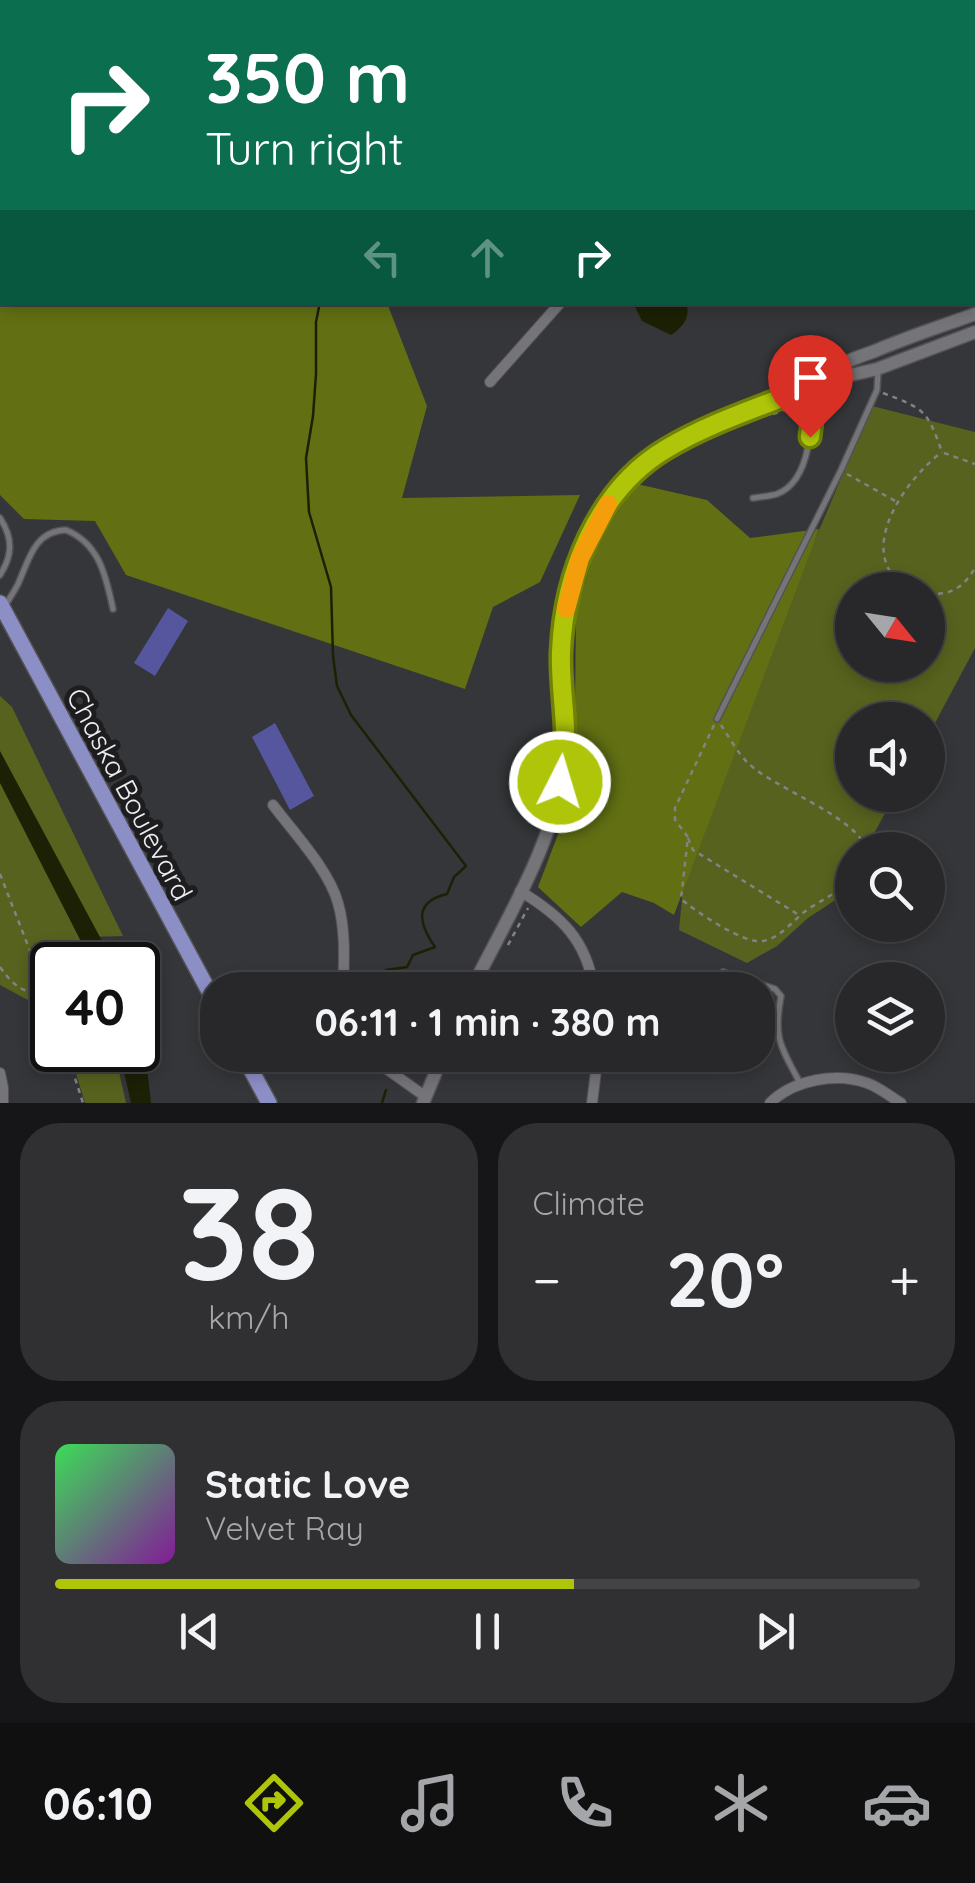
<!DOCTYPE html>
<meta charset="utf-8">
<style>
:root{--surface:#28282b;--page:#303033;--text:#f1f3f6;--muted:#a5a6a9;--line:#444447;--accent:#aec509}
body{margin:0;font-family:Quicksand,sans-serif;background:var(--page);color:var(--text);height:100vh;display:flex;flex-direction:column;font-size:38px;white-space:nowrap}
*{box-sizing:border-box;margin:0}
p{font-size:32px;color:var(--muted)}
.icon{flex:none;width:55px;height:55px;fill:none;stroke:currentColor;stroke-width:2;stroke-linecap:round;stroke-linejoin:round}
.map{position:relative;height:1103px;overflow:hidden}
.side{display:flex;flex-direction:column;gap:20px;padding:20px;background:#161618;flex:1}
.side>*{flex:none}
.banner{position:absolute;left:0px;top:0px;width:975px;height:305px;box-shadow:0 5px 15px #0003,0 0 0 2px var(--line);background:#0b6e4f;color:#fff;overflow:hidden}
.needle{width:65px;rotate:120deg}
.tools{position:absolute;left:835px;top:572px;display:grid;gap:20px}
.tools a{display:grid;place-items:center;width:110px;height:110px;border-radius:50%;background:var(--surface);box-shadow:0 5px 15px #0003,0 0 0 2px var(--line);font-size:50px}
.speed{position:absolute;left:30px;top:942px;display:flex;gap:20px;font-size:50px;font-weight:700;text-align:center}
.speed>*{display:grid;place-content:center;width:130px;height:130px;border-radius:50%;background:var(--surface);box-shadow:0 5px 15px #0003,0 0 0 2px var(--line);line-height:1}
.speed .limit{border:5px solid #111;border-radius:15px;background:#fff;color:#111}
.pin{position:absolute;display:grid;place-items:center;width:85px;height:85px;color:#fff;margin:-102px -42px;border-radius:50% 50% 50% 0;rotate:-45deg;box-shadow:0 0 10px #0007}
.pin .icon{rotate:45deg}
.me{position:absolute;width:110px;margin:-55px;rotate:5deg;stroke-linejoin:round;filter:drop-shadow(0 0 8px #0008)}
.turn{display:flex;align-items:center;gap:35px;height:210px;padding:0 40px;font-size:45px}
.turn .icon{width:130px;height:130px;stroke-width:2.5}
.turn b{display:block;font-size:70px;line-height:85px}
.lanes{display:flex;align-items:center;height:95px;padding:0 40px;background:#0003;justify-content:center;gap:50px;direction:ltr}
.lanes .off{opacity:.35}
.big{font-size:75px;font-weight:800;line-height:1.1}
.side .card{flex:1;display:flex;flex-direction:column;justify-content:center;gap:15px;min-width:0;padding:0 35px;border-radius:40px;background:var(--page)}
.side .dial{align-items:center;gap:0}
.dial b{font-size:130px;line-height:1}
.song{display:flex;align-items:center;gap:30px}
.cover{width:120px;height:120px;border-radius:15px;background:linear-gradient(135deg,hsl(130 70% 55%),hsl(290 70% 35%))}
.played{height:10px;border-radius:5px;background:linear-gradient(90deg,var(--accent) 60%,var(--line) 60%)}
.keys{display:flex;justify-content:space-around;direction:ltr}
.heat{display:flex;justify-content:space-between;align-items:center;font-size:55px;direction:ltr}
.side .tiles{flex:1;display:grid;gap:20px;grid-template-columns:1fr 1fr}
.card:last-child{grid-column:span 2}
.trip{position:absolute;left:200px;top:972px;width:575px;height:100px;border-radius:40px;background:var(--surface);box-shadow:0 5px 15px #0003,0 0 0 2px var(--line);font-weight:800;line-height:100px;text-align:center}
.tab-bar{display:flex;height:160px;justify-content:space-around;align-items:center;background:#101011;color:var(--muted)}
.tab-bar .icon{width:70px;height:70px}
.tab-bar .selected{color:var(--accent)}
.tab-bar b{font-size:45px;color:var(--text)}
.map>svg:first-child{display:block}
</style>
<div class="map">
<svg width="975" height="1103" viewBox="0 0 975 1103">
<rect width="100%" height="100%" fill="#353639"/>
<g fill="#57621e" fill-rule="evenodd">
<path d="M872,406L975,432V648L928,736V720H852V795H895L865,850H852V874L840,897L808,918L777,946L747,963L679,930L688,837ZM852,590H928V665H852Z"/>
<path d="M0,696L12,707L123,936L87,937L93,965H52V1013L0,985Z"/>
<path d="M69,1050H114L126,1103H85Z"/>
</g>
<g fill="#627013">
<path d="M135,0H759L756,2H134Z"/>
<path d="M2,211V302L387,303L427,406L402,498L580,495L540,582L493,607L465,689L126,575L95,521L24,519L0,495V218Z"/>
<path d="M637,484L707,500L750,538L819,529L674,915L654,903L622,892L581,927L538,887L560,829L575,712L576,609L599,539Z"/>
</g>
<g fill="#1c2005">
<path d="M633,303H686C691,317 683,327 671,335L642,321Z"/>
<path d="M0,751L115,965H93L0,783Z"/>
<path d="M138,1032L148,1076L151,1103H131L120,1054L119,1050H138Z"/>
</g>
<g fill="none" stroke-linecap="round" stroke-linejoin="round">
<g stroke="#1c2005" stroke-width="2.5">
<path d="M681,2L684,0"/>
<path d="M320,302L316,322V374L313,416L306,458L309,512L331,587L333,656L337,686L351,715L466,866L454,877L447,894C413,902 419,924 435,947L413,955L407,967L386,970L374,990"/>
<path d="M382,1103L386,1090"/>
</g>
</g>
<g fill="#56569e">
<path d="M168,608L188,621L155,676L134,663Z"/>
<path d="M275,723L314,796L290,810L252,737Z"/>
</g>
<g fill="none" stroke-linecap="round" stroke-linejoin="round">
<g stroke="#535356" stroke-width="8">
<g id="service">
<path d="M753,498C761,497 770,496 777,494C811,481 815,419 807,390"/>
<path d="M0,518C13,538 13,555 0,575"/>
<path d="M5,606C9,599 14,592 18,584C29,560 34,531 66,530C100,544 106,577 113,609"/>
<path d="M717,719L841,470L877,390L878,372"/>
<path d="M723,972L775,989L781,996C773,1039 781,1047 800,1083"/>
</g>
</g>
<g stroke="#535356" stroke-width="12">
<g id="minor">
<path d="M855,0L857,2"/>
<path d="M972,127L975,126"/>
<path d="M972,157L975,162"/>
<path d="M972,195L975,194"/>
<path d="M490,382L561,302"/>
<path d="M273,805C294,833 329,870 338,903C346,931 344,962 343,990"/>
<path d="M520,891C561,916 587,940 594,990"/>
<path d="M367,1055L426,1097"/>
<path d="M0,1073L3,1088V1103"/>
<path d="M592,1103L598,1055"/>
<path d="M770,1103C793,1080 836,1072 867,1083C879,1087 891,1097 901,1103"/>
</g>
</g>
<g stroke="#535356" stroke-width="15">
<g id="tertiary">
<path d="M820,382L877,369L975,332"/>
<path d="M471,990C503,926 549,851 561,781C568,738 559,696 560,653C563,596 581,535 618,491C665,434 744,415 809,386C821,381 829,371 840,365C851,359 864,355 875,351C908,337 942,326 975,314"/>
<path d="M423,1103L443,1055"/>
</g>
</g>
<g stroke="#535356" stroke-width="18">
<g id="primary">
<path d="M0,603L218,1008"/>
<path d="M243,1055L269,1103"/>
</g>
</g>
<g stroke="#828386" stroke-width="2.5" stroke-dasharray="5 5" stroke-linecap="butt">
<path d="M883,393C925,409 927,410 942,452"/>
<path d="M816,398L836,391"/>
<path d="M773,414L803,403"/>
<path d="M944,453L975,464"/>
<path d="M847,474L897,502"/>
<path d="M913,590C906,586 897,582 893,576C863,537 911,475 942,452"/>
<path d="M928,594C951,595 963,588 975,568"/>
<path d="M714,725L675,808V820L688,837L681,899C695,911 745,945 763,941C781,938 794,919 808,909C824,899 839,892 852,878"/>
<path d="M721,725C729,737 737,752 748,763C773,788 860,818 866,850"/>
<path d="M688,838L693,850L799,915"/>
<path d="M0,874L52,1007"/>
<path d="M508,945L528,908"/>
<path d="M0,967C15,988 22,991 47,997"/>
<path d="M66,1050L83,1103"/>
</g>
<use href="#service" stroke="#757579" stroke-width="5"/>
<use href="#minor" stroke="#757579" stroke-width="10"/>
<use href="#tertiary" stroke="#757579" stroke-width="12"/>
<use href="#primary" stroke="#8c8ec6" stroke-width="15"/>
</g>
<g fill="none" stroke-linecap="round" stroke-linejoin="round">
<g stroke="#718006" stroke-width="25">
<path id="route" d="M560,782C563,764 565,746 565,728C564,703 560,677 561,652C564,575 597,490 666,449C709,423 760,407 807,388L812,421L810,437"/>
</g>
<use href="#route" stroke="#aec509" stroke-width="18"/>
<path stroke="#f59e0b" stroke-width="18" d="M566,609L580,558L608,504"/>
</g>
<g text-anchor="middle" dominant-baseline="central" stroke-width="10" stroke-linejoin="round" paint-order="stroke">
<g font-size="28" fill="#ededef" stroke="#1d1d1f">
<text transform="translate(130 794) rotate(62)">Chaska Boulevard</text>
</g>
</g>
</svg>
<div class="tools">
<a><svg class="needle" viewBox="-14 -14 28 28"><path d="M0-13l5 13h-10z" fill="#e53935"/><path d="M0 13l5-13h-10z" fill="#a5a6a9"/></svg></a>
<a><svg class="icon" aria-label="sound" viewBox="0 0 24 24"><path d="M4 9h4l5-4v14l-5-4H4zM17 9q2 3 0 6"/></svg></a>
<a><svg class="icon" aria-label="search" viewBox="0 0 24 24"><circle cx="10" cy="10" r="6"/><path d="M15 15l6 6"/></svg></a>
<a><svg class="icon" aria-label="layers" viewBox="0 0 24 24"><path d="M12 4l9 5-9 5-9-5zM3 14l9 5 9-5"/></svg></a>
</div>
<div class="speed"><div class="limit">40</div></div>
<div class="pin" style="left:810px;top:437px;background:#d93025"><svg class="icon" aria-label="arrive" viewBox="0 0 24 24"><path d="M6 21V4h12l-3 4 3 4H6"/></svg></div>
<svg class="me" style="left:560px;top:782px" viewBox="-20 -20 40 40"><circle r="17" fill="#aec509" stroke="#fff" stroke-width="3"/><path d="M0-11L8 9 0 5-8 9z" fill="#fff"/></svg>
<div class="trip">06:11 · 1 min · 380 m</div>
<div class="banner">
<div class="turn"><svg class="icon" aria-label="right" viewBox="0 0 24 24"><path d="M7 20v-9h11M14 6l5 5-5 5"/></svg><div><b>350 m</b>Turn right</div></div>
<div class="lanes"><svg class="icon off" aria-label="left" viewBox="0 0 24 24"><path d="M17 20v-9H6M10 6l-5 5 5 5"/></svg><svg class="icon off" aria-label="ahead" viewBox="0 0 24 24"><path d="M12 20V5M6 11l6-6 6 6"/></svg><svg class="icon" aria-label="right" viewBox="0 0 24 24"><path d="M7 20v-9h11M14 6l5 5-5 5"/></svg></div>
</div>
</div>
<section class="side">
<div class="tiles">
<div class="card dial"><b>38</b><p>km/h</p></div>
<div class="card"><p>Climate</p>
<div class="heat"><a>−</a><b class="big">20°</b><a>+</a></div>
</div>
<div class="card">
<div class="song"><i class="cover"></i><div><b>Static Love</b><p>Velvet Ray</p></div></div>
<div class="played"></div>
<div class="keys"><svg class="icon" aria-label="previous" viewBox="0 0 24 24"><path d="M18 5L8 12l10 7zM5 5v14"/></svg><svg class="icon" aria-label="pause" viewBox="0 0 24 24"><path d="M8 5v14M16 5v14"/></svg><svg class="icon" aria-label="next" viewBox="0 0 24 24"><path d="M6 5l10 7-10 7zM19 5v14"/></svg></div>
</div>
</div>
</section>
<nav class="tab-bar">
<b>06:10</b>
<svg class="icon selected" aria-label="directions" viewBox="0 0 24 24"><path d="M12 3l9 9-9 9-9-9zM9 14v-3h6M13 9l2 2-2 2"/></svg>
<svg class="icon" aria-label="music" viewBox="0 0 24 24"><path d="M9 18V5l10-2v13"/><circle cx="6" cy="18" r="3"/><circle cx="16" cy="16" r="3"/></svg>
<svg class="icon" aria-label="phone" viewBox="0 0 24 24"><path d="M5 4h4l2 5-3 2q2 4 5 5l2-3 5 2v4C11 20 4 13 5 4z"/></svg>
<svg class="icon" aria-label="climate" viewBox="0 0 24 24"><path d="M12 3v18M4 7l16 10M4 17L20 7"/></svg>
<svg class="icon" aria-label="car" viewBox="0 0 24 24"><path d="M5 17H2v-5l4-1 3-4h7l3 4 3 1v5h-3M9 17h6M6 11h13"/><circle cx="7" cy="17" r="2"/><circle cx="17" cy="17" r="2"/></svg>
</nav>
